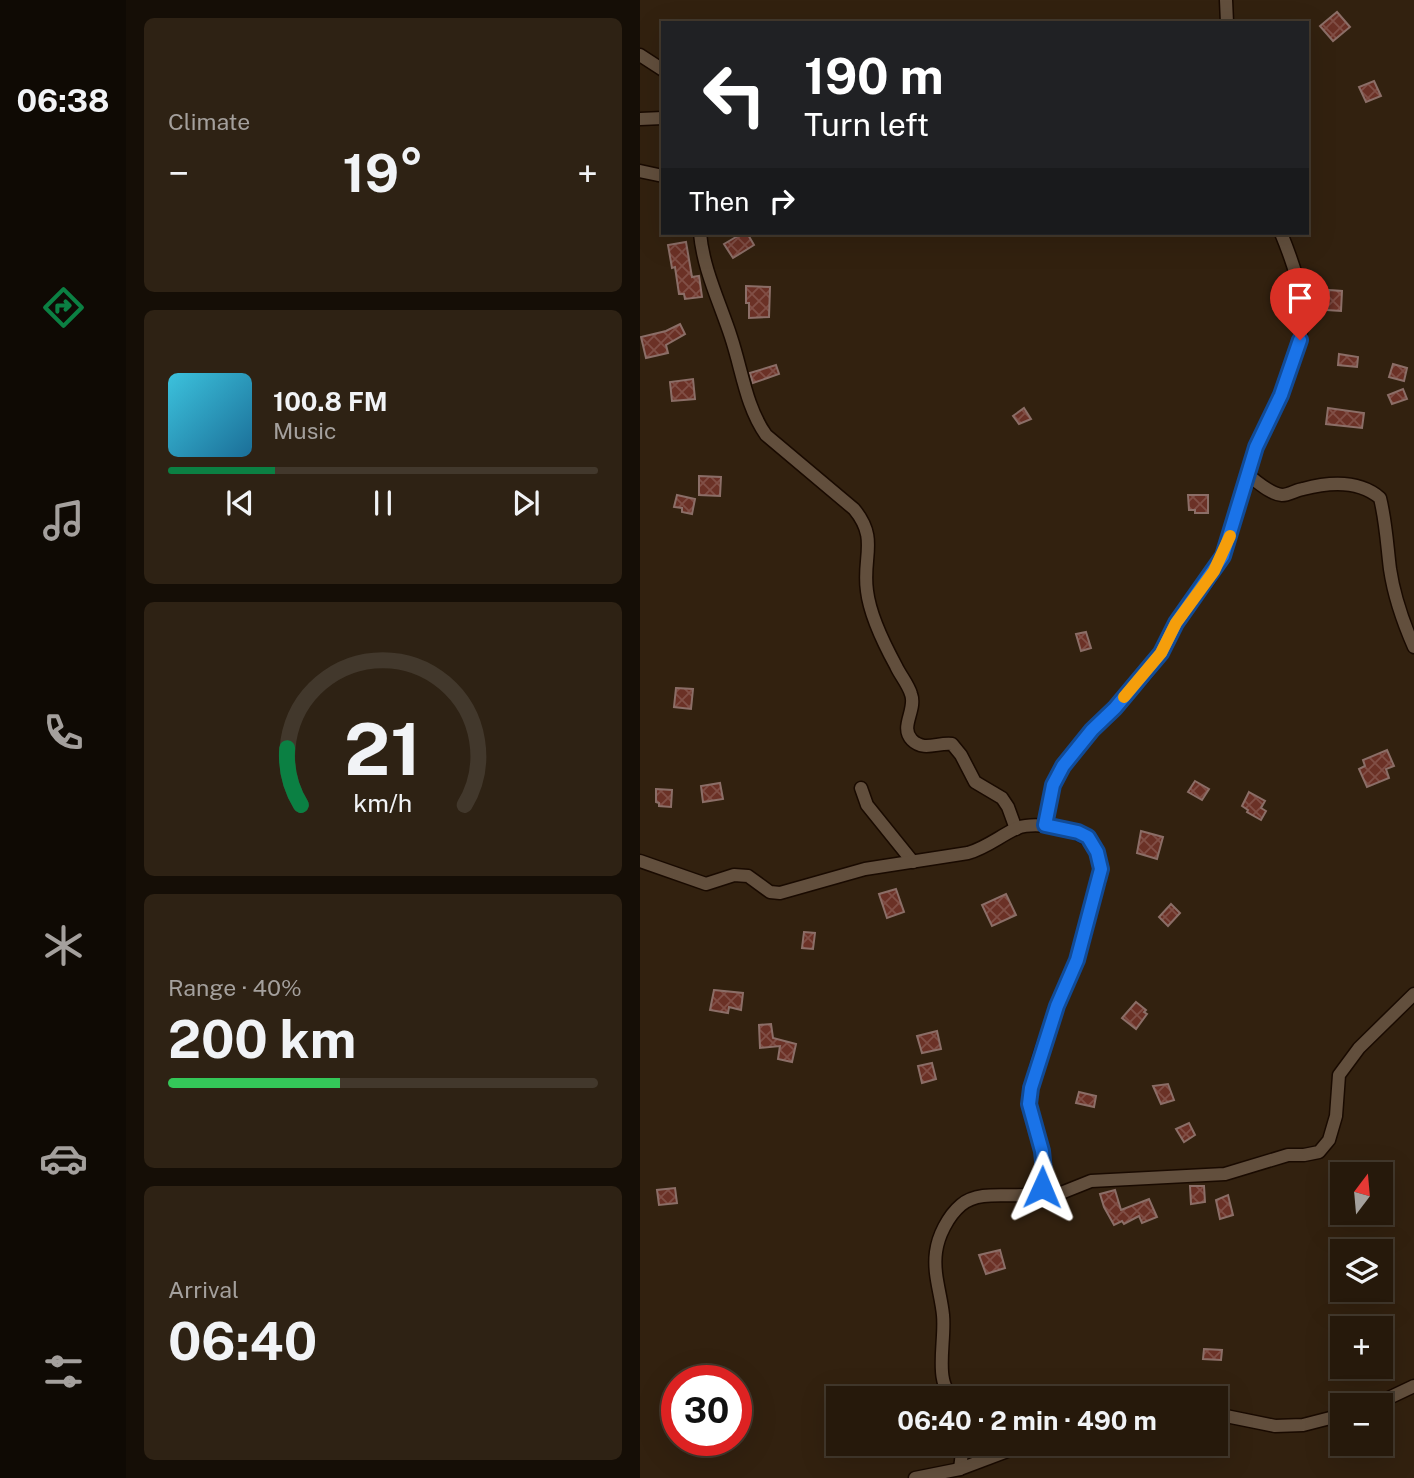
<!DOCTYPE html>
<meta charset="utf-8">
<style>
:root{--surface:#26190b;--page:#2e2214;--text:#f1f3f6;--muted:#a4a09d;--line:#42382c;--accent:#0b8043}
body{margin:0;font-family:"Public Sans",sans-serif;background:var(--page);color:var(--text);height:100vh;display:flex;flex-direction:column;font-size:26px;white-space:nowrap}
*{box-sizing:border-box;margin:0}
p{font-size:23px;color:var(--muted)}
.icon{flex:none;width:38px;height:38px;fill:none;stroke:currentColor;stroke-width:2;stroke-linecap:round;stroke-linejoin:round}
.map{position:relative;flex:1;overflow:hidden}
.panel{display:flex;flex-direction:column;gap:18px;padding:18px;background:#150e06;width:514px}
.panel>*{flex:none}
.guide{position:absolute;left:21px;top:21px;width:648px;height:214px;border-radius:0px;box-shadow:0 7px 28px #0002,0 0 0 2px var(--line);background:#202124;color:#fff;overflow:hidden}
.needle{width:46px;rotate:16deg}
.controls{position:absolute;left:690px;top:1162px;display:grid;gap:14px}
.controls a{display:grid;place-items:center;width:63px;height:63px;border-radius:0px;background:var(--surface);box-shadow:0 7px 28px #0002,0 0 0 2px var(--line);font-size:35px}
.speed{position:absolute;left:21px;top:1365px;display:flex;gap:14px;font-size:35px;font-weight:700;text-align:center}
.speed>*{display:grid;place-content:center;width:91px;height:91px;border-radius:50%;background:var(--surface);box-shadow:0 7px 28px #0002,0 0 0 2px var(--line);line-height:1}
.speed .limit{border:10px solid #d22;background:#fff;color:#111}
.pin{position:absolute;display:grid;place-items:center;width:60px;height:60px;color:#fff;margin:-72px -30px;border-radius:50% 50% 50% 0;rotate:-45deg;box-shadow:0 0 7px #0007}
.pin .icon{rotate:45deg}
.me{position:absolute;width:77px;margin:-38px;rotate:1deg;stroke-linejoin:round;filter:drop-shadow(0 0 5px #0008)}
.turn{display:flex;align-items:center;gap:24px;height:147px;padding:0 28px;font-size:32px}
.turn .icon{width:91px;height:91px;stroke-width:2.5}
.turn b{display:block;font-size:49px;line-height:60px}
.then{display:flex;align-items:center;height:66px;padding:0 28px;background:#0003;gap:14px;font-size:26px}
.big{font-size:52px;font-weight:700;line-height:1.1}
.panel .widget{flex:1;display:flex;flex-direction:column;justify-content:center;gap:10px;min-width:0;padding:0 24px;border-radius:10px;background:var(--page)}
.panel .dial{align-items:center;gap:0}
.dial svg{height:182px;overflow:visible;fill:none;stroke:var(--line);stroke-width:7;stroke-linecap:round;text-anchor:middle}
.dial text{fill:var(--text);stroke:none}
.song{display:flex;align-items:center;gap:21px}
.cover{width:84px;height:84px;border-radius:10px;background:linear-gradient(135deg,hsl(190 70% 55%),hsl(200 70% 35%))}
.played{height:7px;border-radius:4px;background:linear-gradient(90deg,var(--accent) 25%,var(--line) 25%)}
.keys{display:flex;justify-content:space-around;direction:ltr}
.heat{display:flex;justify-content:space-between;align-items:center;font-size:38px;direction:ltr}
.charge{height:10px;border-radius:5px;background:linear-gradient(90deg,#34c759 40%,var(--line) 0)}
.trip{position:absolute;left:186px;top:1386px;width:402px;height:70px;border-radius:0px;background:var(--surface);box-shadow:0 7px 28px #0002,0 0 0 2px var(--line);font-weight:700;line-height:70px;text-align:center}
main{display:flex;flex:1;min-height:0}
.dock{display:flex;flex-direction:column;width:126px;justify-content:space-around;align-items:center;background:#0f0a04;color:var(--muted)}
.dock .icon{width:49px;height:49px}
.dock .on{color:var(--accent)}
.dock b{font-size:32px;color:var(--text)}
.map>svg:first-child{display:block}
</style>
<main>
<nav class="dock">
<b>06:38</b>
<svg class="icon on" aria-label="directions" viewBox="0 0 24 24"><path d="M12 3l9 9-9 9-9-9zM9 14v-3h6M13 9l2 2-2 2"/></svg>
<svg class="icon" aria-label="music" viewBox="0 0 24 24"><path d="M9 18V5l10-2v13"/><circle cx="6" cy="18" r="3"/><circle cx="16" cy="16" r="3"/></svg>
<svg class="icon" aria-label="phone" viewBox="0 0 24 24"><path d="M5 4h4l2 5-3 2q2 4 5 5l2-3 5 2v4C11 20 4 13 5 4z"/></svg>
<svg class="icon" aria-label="climate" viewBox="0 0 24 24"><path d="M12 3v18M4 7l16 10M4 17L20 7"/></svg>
<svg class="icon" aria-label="car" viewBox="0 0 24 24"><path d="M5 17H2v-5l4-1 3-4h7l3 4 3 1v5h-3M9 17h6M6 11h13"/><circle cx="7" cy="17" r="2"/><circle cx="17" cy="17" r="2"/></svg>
<svg class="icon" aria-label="filters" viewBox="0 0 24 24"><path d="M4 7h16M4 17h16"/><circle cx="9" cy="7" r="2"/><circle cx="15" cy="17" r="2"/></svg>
</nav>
<section class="panel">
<div class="widget"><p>Climate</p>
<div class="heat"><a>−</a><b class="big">19°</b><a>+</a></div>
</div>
<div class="widget">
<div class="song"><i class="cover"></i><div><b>100.8 FM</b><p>Music</p></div></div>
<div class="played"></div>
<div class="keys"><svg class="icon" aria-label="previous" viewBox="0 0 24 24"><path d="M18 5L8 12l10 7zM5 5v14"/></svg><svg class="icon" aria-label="pause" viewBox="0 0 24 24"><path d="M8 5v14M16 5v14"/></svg><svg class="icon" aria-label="next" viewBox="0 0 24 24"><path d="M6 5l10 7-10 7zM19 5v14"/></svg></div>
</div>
<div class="widget dial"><svg viewBox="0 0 100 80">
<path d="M14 69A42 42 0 1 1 86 69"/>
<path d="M14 69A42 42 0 0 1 8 44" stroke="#0b8043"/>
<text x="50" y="56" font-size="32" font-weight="700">21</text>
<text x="50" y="72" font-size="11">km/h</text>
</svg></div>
<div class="widget"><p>Range · 40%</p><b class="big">200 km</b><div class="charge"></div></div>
<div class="widget"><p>Arrival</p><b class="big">06:40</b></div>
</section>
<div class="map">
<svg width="774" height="1478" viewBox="0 0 774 1478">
<defs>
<pattern id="building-cross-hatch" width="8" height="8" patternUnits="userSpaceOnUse" patternTransform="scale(1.75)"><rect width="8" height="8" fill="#6b3126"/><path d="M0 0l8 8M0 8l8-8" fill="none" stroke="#814f46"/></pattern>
</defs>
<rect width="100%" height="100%" fill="#32210f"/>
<g fill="url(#building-cross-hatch)" stroke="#8b6e67" stroke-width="2">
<path d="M697,12L710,27L693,41L680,26Z"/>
<path d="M734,81L741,96L726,102L719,87Z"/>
<path d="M103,233H107L114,245L93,258L84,244Z"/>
<path d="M46,242L52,277L59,276L62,297L45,299L44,294H39L35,267L32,268L28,245Z"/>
<path d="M106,286L130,287L129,317L109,318V303H106Z"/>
<path d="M689,290L702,291L701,311L687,310Z"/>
<path d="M40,324L45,334L26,345L28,353L6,358L1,337L26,331Z"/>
<path d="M699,354L718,357L717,367L698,365Z"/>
<path d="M753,364L767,368L764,381L749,377Z"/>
<path d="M136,365L139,374L113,383L110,373Z"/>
<path d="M53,379L55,399L32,401L30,382Z"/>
<path d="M763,389L767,399L752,404L748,395Z"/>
<path d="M384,408L391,419L379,424L373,416Z"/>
<path d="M688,408L724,413L722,428L686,424Z"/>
<path d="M59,476L81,477L80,496L59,495Z"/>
<path d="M37,495L55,499L52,514L42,512V508L34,507Z"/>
<path d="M548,495H568V513H555V510H549Z"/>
<path d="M446,632L451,648L441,651L436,634Z"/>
<path d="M36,688L53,689L51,709L34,707Z"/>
<path d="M747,750L754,766L746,769L749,778L727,787L719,769L725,766L723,760Z"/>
<path d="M555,781L569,789L562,800L548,792Z"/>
<path d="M80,783L83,799L63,802L61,786Z"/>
<path d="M16,789L32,790L31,807L19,806V803L16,802Z"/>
<path d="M609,792L625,801L621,808L626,811L621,820L607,812L608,810L602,806Z"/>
<path d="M501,831L523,837L517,859L497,853Z"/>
<path d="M256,889L264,912L247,918L239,894Z"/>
<path d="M366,894L376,915L352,926L342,905Z"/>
<path d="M531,904L540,913L528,926L519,917Z"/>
<path d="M164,932L175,933L173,949L162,948Z"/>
<path d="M74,990L103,993L101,1010L89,1007L88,1013L70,1010Z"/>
<path d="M496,1002L506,1010L504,1012L507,1014L496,1029L482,1018Z"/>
<path d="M131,1024L133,1038L156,1044L152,1062L138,1059L140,1046L120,1048L119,1025Z"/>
<path d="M297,1031L301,1049L282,1053L277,1036Z"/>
<path d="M292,1063L296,1079L282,1083L278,1066Z"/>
<path d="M528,1084L534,1100L521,1104L513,1086Z"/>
<path d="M439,1092L456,1096L454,1107L436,1103Z"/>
<path d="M549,1123L555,1135L544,1142L536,1129Z"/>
<path d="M550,1186H564L565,1202L551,1204Z"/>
<path d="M35,1188L37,1203L19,1205L17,1190Z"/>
<path d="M475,1190L481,1210L509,1199L517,1217L502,1223L499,1216L484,1224L482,1221L474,1225L464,1207L460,1194Z"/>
<path d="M588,1195L593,1215L580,1219L576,1200Z"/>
<path d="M360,1250L365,1268L346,1274L339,1255Z"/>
<path d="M564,1349L582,1350L581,1360L563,1359Z"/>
</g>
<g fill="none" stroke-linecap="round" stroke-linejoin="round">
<g stroke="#190a00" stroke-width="15">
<g id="street">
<path d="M586,0L587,23"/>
<path d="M0,55L23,70"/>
<path d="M0,119L23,118"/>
<path d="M0,171L23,176"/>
<path d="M60,233C63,269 80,303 91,337C102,370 106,407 126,435L214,509C239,539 222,557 227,591C230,616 244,644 256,666C260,675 268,684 271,694C277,710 259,727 272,740C284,752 298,742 312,744L321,755L335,782L362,798L368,807L376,829"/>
<path d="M609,476C618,482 630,494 642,495C649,495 656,490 663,489C689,482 719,480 740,498C746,522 747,545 750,569C754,596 763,622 774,647"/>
<path d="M221,788L227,805L273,862"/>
<path d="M405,825C407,812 409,796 414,784C433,736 493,698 521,653C528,643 531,631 538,620C553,599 572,579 583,555C599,519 603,479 618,443C633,405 658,367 662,325C665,295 652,260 641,233"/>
<path d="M0,861L66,884L94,875L108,876L130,892L140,893L225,869L328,853C346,848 360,836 377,828C388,824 403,825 415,827C447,833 466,845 459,882C450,909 446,937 436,964C420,1005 399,1045 391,1089C385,1121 410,1150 403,1183C403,1187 401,1190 398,1192C382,1201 342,1187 321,1205C308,1216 298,1236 296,1252C293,1274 301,1294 303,1315C305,1334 299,1362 303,1379C304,1386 308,1392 311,1398"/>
<path d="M399,1191L421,1193L451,1181L585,1174L648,1155H664L679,1152L689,1140L696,1116L699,1075L719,1048L774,994"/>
<path d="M734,1405L774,1386"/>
<path d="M576,1414L635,1426L663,1425L702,1415"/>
<path d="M320,1469L323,1444"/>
<path d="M275,1478L320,1469L386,1444"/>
</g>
</g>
<use href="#street" stroke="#624f3d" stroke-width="12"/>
</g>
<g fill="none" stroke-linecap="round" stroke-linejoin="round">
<g stroke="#114b97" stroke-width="18">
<path id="route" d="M402,1187L404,1171L402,1151L389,1104L391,1088L417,1006L437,960L461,869L457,852L448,837L438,832L405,825L413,785L423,766L452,730L475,708L521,653L536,623L583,556L616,447L641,395L660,340"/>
</g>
<use href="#route" stroke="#1a73e8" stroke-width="12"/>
<path stroke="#f59e0b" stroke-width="12" d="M484,697L521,653L536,623L574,571L590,536"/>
</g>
</svg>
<div class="controls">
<a><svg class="needle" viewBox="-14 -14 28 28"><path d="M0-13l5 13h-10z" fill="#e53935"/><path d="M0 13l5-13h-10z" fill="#a4a09d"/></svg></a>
<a><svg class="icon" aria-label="layers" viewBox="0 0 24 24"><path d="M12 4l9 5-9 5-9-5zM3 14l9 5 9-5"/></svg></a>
<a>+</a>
<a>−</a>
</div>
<div class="speed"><div class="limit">30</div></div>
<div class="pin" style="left:660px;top:340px;background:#d93025"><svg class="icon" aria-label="arrive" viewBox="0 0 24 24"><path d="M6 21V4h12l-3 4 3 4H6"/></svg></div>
<svg class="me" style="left:402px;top:1187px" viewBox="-20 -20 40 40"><path d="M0-17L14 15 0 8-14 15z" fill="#1a73e8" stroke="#fff" stroke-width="4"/></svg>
<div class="trip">06:40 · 2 min · 490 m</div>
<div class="guide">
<div class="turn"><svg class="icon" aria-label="left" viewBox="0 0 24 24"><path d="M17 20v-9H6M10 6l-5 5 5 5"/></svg><div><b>190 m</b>Turn left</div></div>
<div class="then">Then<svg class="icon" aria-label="right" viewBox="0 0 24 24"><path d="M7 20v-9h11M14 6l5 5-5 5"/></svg></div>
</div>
</div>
</main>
